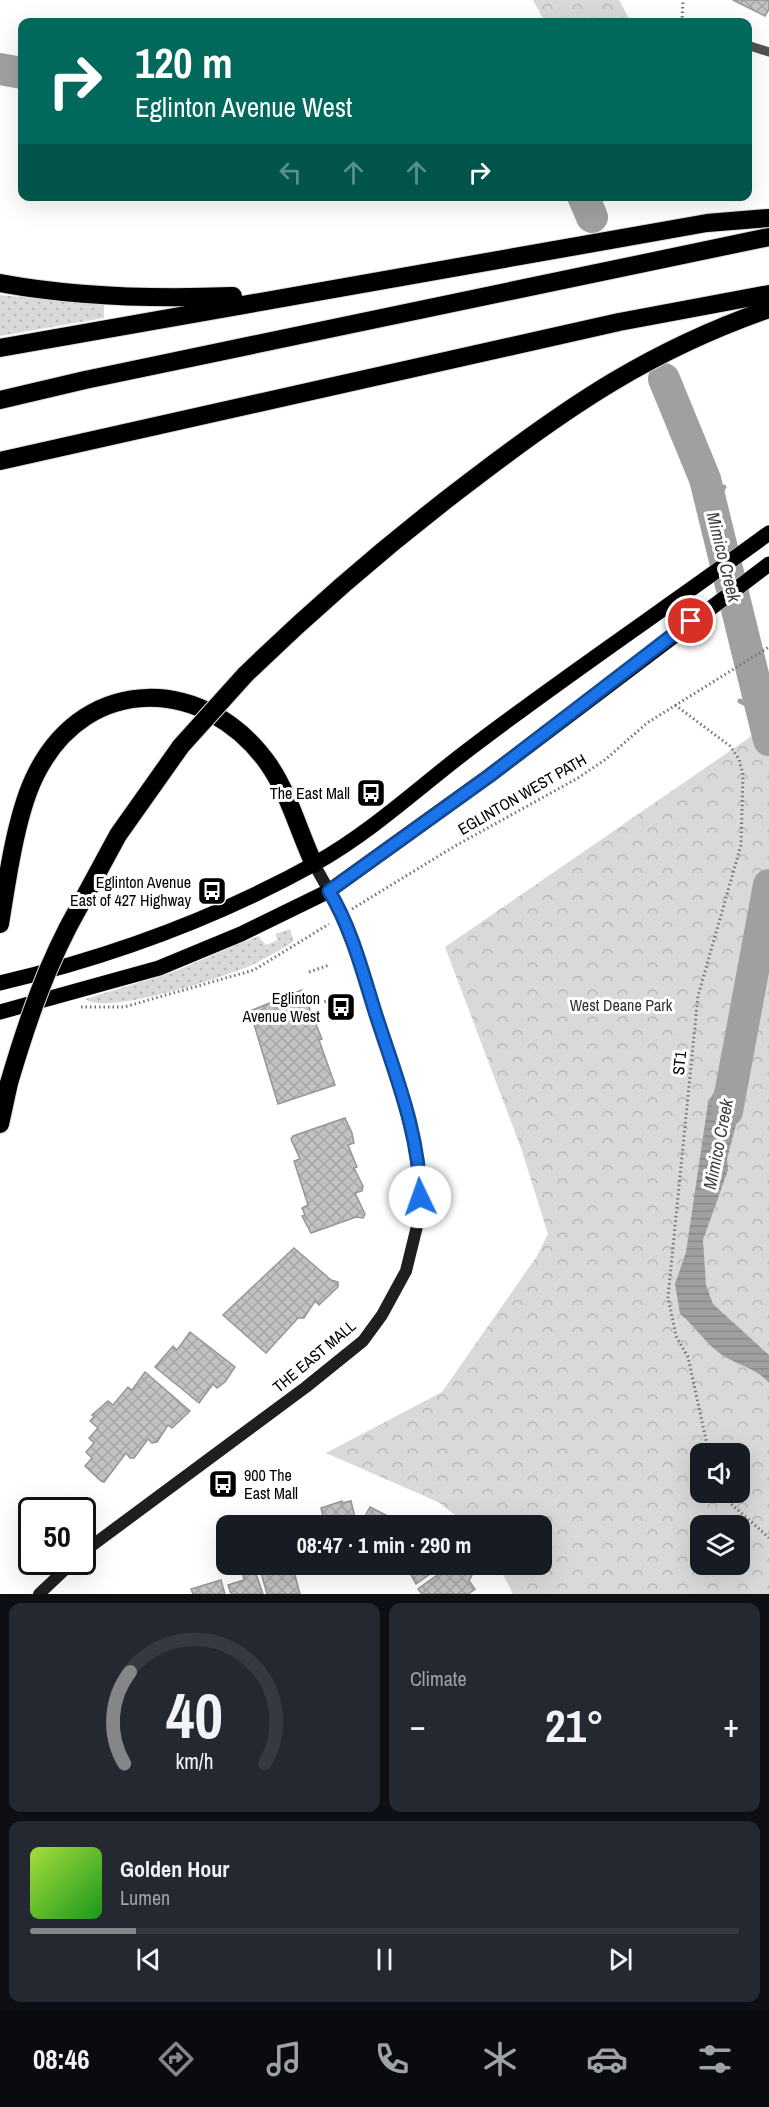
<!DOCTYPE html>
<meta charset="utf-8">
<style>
:root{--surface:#171b24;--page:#242831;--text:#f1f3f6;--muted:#9ea1a6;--line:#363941;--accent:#858687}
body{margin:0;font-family:"Archivo Narrow",sans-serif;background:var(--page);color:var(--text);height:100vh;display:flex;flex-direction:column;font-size:22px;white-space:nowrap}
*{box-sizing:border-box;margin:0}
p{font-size:20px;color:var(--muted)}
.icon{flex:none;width:33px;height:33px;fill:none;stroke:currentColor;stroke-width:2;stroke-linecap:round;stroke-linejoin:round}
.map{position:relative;height:1594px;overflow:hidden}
.side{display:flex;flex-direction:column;gap:9px;padding:9px;background:#0d0f14;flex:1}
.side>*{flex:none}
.top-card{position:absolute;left:18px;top:18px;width:734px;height:183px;border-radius:12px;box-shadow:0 6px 24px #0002;background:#00695c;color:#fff;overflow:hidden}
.tools{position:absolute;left:690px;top:1443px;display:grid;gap:12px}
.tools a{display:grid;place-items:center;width:60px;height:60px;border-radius:12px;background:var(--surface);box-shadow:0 6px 24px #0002;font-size:30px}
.speed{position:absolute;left:18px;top:1497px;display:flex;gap:12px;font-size:30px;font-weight:700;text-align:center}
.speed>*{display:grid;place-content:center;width:78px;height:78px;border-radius:50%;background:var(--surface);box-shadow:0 6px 24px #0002;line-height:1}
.speed .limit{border:3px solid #111;border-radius:9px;background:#fff;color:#111}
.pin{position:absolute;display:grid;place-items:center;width:51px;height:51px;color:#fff;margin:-26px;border:3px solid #fff;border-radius:50%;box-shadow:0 2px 6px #0007}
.me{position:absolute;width:66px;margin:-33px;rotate:357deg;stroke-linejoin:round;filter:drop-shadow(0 0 4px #0008)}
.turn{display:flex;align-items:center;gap:21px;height:126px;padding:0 18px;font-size:27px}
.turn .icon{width:78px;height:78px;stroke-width:2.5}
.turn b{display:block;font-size:42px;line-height:51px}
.lanes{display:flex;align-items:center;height:57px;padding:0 18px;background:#0003;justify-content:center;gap:30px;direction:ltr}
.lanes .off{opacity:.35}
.big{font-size:45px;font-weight:800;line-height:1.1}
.side .card{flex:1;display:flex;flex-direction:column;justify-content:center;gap:9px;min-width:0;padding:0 21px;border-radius:12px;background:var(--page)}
.side .dial{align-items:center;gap:0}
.dial svg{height:156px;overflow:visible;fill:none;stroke:var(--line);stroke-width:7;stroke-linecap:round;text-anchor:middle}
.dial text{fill:var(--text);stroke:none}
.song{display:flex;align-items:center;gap:18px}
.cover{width:72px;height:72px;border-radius:9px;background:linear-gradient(135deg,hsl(80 70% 55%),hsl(120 70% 35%))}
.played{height:6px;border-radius:3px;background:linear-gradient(90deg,var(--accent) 15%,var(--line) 15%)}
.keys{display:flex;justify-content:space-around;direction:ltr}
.heat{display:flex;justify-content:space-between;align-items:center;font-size:33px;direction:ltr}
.side .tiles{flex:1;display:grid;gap:9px;grid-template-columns:1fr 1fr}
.card:last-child{grid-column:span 2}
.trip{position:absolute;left:216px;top:1515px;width:336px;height:60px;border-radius:12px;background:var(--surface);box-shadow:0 6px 24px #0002;font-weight:800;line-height:60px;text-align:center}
.tabs{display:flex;height:96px;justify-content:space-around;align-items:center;background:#090b0e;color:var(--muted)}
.tabs .icon{width:42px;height:42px}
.tabs .selected{color:var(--accent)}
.tabs b{font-size:27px;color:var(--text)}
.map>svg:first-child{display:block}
</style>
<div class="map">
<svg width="769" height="1594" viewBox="0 0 769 1594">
<defs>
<pattern id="grass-dots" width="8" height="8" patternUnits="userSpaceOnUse" patternTransform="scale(1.5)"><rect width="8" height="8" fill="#d9d9d9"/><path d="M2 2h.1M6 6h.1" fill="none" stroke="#b8b8b8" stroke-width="1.8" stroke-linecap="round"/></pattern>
<pattern id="forest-crowns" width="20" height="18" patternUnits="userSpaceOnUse" patternTransform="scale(1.5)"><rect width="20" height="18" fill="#d9d9d9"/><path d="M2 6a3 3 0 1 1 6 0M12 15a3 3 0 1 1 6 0" fill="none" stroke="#b8b8b8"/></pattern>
<pattern id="water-rules" width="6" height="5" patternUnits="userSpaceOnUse" patternTransform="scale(1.5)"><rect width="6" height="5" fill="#a0a0a0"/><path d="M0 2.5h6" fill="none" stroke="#888"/></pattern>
<pattern id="building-cross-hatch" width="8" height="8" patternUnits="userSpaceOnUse" patternTransform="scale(1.5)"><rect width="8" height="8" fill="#c2c2c2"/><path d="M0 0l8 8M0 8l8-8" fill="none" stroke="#a5a5a5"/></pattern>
</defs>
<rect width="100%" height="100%" fill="#fff"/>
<g fill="url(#grass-dots)">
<path d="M0,295L104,305V318L0,336Z"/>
<path d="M290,929L294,941C280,950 265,959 250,966C222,977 108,1016 85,999L173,972L258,936L266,945L278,940L275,934Z"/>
</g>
<g fill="url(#forest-crowns)" fill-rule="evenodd">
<path d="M533,0H619L631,22H545Z"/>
<path d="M769,724V1594H513L498,1565L542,1564V1526L468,1525L438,1502L326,1453L442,1392L537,1256L548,1234L521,1148L445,947ZM700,1454H740V1492H700ZM700,1526H740V1564H700Z"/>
</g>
<path fill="url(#water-rules)" d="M718,1071H741L738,1117L727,1159L728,1170L703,1240L706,1285L713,1304L769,1355V1383C755,1366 733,1365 717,1351C703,1340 694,1325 680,1314L675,1284L686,1252L708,1103L716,1088Z"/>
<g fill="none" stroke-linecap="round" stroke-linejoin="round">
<g stroke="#a0a0a0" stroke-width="5">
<path d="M711,509L724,487"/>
<path d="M740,701L761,712"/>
<path d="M764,724L769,719"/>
</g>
<g stroke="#a0a0a0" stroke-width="32">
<path d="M0,69L22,73"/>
<path d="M583,196L592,217"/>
<path d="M664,379L705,479L769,740"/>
<path d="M727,1111L769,885"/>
</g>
</g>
<g fill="url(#building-cross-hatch)" stroke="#969696" stroke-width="1.5">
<path d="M733,0H769V9L765,16Z"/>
<path d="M302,990L308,996L306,1000L322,1039L319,1040L335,1085L278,1104L250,1011Z"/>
<path d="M345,1118L352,1133L354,1143L348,1145L357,1167L354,1168L363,1186L362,1191L355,1193L365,1214L363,1218L356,1217L311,1233L302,1216L305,1215L302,1208L308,1205L294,1161L300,1159L291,1139L293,1136Z"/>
<path d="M294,1248L331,1280L338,1282V1287L319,1305L315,1301L304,1318H298L266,1353L223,1315Z"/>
<path d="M190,1332L235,1367L225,1382L217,1388L213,1384L199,1403L155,1367L173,1346L177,1350Z"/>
<path d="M145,1372L190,1411L172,1428L168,1425L157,1442L152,1443L148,1439L134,1458H130L126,1453L104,1482L101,1481L85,1466L92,1458L86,1452L94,1443L89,1438L98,1428L90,1421L94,1417L92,1415L108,1401L113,1405L128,1387L132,1390Z"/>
<path d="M342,1501V1503L351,1501L357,1526H325L321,1508Z"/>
<path d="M370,1507L407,1526H369L362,1522Z"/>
<path d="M301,1517L305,1521L315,1519L317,1526H292L294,1519Z"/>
<path d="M292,1564L300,1594H267L259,1565Z"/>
<path d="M405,1564H444L416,1584Z"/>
<path d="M453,1564H458L462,1570H468L472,1575L469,1581L475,1589L468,1594H422L418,1589Z"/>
<path d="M255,1571L263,1594H231L228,1585L244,1580L243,1575Z"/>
<path d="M221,1580L225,1594H193L191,1589Z"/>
</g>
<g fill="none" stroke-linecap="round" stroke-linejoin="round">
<g stroke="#dbdbdb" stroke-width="16">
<g id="primary">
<path d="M0,983C110,957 217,918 316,863C373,831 420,786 472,747C569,673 671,605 769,533"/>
<path d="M0,1012L159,968L241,934L329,891L489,776L769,564"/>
</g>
</g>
<g stroke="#dbdbdb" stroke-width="20">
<g id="highway">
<path d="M0,283C76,297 156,299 233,296"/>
<path d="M0,348L707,223L769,218"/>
<path d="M0,400L85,380L769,237"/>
<path d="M0,461L619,322L769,294"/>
<path d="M245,675C319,603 390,542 472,480C570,405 651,350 769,309"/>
<path d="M79,907L118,835L181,746"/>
<path d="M0,924C7,881 16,813 36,774C87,672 207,676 269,765C289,794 299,832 314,864"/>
<path d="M0,1124L9,1083"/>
</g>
</g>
<g stroke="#747474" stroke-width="3" stroke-dasharray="1.5 3" stroke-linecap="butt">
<path d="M682,22L683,0"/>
<path d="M675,705L730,746L739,759L743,775L741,845L698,996L668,1297L676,1336L688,1357L709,1454"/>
<path d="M352,909L455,846L578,778L606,759L647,723L769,647"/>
<path d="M309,972L329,965"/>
<path d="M320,1003L341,997"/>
<path d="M81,1007H124L254,970L329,924"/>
<path d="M718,1492L769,1538"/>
</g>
<path stroke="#525252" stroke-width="9" d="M747,45L769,52"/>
<g stroke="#1f1f1f" stroke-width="12">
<path d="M82,1553L306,1387L363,1341L382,1315L406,1271L420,1214V1180L416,1151L400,1089L358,959L338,907L314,864"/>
<path d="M39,1594L73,1562"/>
</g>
<use href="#primary" stroke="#000" stroke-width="15"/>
<use href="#highway" stroke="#000" stroke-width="18"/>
<g stroke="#dbdbdb" stroke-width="20" stroke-linecap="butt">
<g id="highway-bridge">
<path d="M181,746L245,675"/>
<path d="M9,1083C27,1022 47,963 79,907"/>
</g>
</g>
<use href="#highway-bridge" stroke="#000" stroke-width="18"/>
</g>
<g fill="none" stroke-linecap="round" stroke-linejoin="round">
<g stroke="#114b97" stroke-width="15">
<path id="route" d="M420,1197C420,1135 395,1074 376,1015C363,974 352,929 329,891L489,776L691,621"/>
</g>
<use href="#route" stroke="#1a73e8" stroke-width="10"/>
</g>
<defs>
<g id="bus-square" transform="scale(1.5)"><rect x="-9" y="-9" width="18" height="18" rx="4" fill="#000" stroke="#fff"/><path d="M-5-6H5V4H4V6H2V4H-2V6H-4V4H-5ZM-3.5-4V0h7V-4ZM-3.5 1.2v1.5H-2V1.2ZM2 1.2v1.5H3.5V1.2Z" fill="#fff"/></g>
</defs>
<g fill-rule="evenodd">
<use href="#bus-square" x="371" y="793"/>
<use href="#bus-square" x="212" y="891"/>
<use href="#bus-square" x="341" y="1007"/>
<use href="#bus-square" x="223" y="1484"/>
</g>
<g text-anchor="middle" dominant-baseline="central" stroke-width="6" stroke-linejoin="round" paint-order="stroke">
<g font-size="16" fill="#000" stroke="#fff" text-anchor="end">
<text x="350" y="793">The East Mall</text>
<text x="191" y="882">Eglinton Avenue<tspan x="191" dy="18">East of 427 Highway</tspan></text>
<text x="320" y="998">Eglinton<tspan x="320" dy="18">Avenue West</tspan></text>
<text x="244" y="1475" text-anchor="start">900 The<tspan x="244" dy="18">East Mall</tspan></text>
</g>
<g font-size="16" fill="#000" stroke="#fff">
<text transform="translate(522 794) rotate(-30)">EGLINTON WEST PATH</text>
<text transform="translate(679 1063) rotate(-84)">ST1</text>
<text transform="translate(314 1356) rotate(-40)">THE EAST MALL</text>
</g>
<g font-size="16" fill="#303030" stroke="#fff">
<text x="621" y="1005">West Deane Park</text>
</g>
<g font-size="18" font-style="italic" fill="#414141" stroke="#fff">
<text transform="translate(724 557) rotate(76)">Mimico Creek</text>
<text transform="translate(718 1144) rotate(-79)">Mimico Creek</text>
</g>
</g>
</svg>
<div class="tools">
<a><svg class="icon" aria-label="sound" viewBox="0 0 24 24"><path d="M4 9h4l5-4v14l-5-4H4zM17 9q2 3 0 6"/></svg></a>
<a><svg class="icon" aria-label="layers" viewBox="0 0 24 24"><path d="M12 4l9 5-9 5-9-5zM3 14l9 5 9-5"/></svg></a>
</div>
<div class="speed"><div class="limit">50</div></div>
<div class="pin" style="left:691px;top:621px;background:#d93025"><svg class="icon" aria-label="arrive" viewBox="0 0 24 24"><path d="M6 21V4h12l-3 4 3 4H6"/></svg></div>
<svg class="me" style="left:420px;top:1197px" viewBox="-20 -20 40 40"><circle r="19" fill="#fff"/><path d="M0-13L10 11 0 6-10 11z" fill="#1a73e8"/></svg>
<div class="trip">08:47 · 1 min · 290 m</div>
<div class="top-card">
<div class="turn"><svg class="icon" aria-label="right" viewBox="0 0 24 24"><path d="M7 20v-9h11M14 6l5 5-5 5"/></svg><div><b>120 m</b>Eglinton Avenue West</div></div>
<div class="lanes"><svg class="icon off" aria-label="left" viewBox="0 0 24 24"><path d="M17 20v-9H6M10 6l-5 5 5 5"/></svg><svg class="icon off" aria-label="ahead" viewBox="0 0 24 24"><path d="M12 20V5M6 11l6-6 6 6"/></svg><svg class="icon off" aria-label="ahead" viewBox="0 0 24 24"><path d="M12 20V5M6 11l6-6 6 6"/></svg><svg class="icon" aria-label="right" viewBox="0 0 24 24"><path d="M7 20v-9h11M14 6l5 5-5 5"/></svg></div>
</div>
</div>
<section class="side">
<div class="tiles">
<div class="card dial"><svg viewBox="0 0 100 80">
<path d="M14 69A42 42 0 1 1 86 69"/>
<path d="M14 69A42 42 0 0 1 17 22" stroke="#858687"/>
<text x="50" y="56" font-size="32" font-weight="700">40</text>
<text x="50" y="72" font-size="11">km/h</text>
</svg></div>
<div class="card"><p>Climate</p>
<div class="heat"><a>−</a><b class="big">21°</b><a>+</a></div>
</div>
<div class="card">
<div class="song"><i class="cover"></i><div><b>Golden Hour</b><p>Lumen</p></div></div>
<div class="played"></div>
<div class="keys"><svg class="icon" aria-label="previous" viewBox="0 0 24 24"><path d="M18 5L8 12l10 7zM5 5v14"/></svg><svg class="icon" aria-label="pause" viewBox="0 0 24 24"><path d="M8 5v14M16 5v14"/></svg><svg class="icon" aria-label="next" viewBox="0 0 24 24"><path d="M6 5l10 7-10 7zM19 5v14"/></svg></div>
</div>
</div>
</section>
<nav class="tabs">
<b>08:46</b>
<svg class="icon selected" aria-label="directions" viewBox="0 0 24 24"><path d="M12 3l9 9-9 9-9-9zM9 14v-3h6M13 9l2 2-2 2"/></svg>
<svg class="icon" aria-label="music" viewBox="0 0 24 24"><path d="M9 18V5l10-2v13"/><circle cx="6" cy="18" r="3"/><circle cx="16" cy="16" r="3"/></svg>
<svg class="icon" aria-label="phone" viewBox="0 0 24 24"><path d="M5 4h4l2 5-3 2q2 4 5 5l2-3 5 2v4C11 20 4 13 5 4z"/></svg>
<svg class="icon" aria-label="climate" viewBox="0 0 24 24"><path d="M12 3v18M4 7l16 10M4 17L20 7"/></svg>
<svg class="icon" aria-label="car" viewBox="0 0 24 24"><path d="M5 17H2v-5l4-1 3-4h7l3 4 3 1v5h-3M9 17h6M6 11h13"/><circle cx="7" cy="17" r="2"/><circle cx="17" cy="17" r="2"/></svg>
<svg class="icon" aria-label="filters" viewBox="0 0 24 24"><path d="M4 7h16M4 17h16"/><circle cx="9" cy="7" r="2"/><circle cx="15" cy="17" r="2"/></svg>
</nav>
